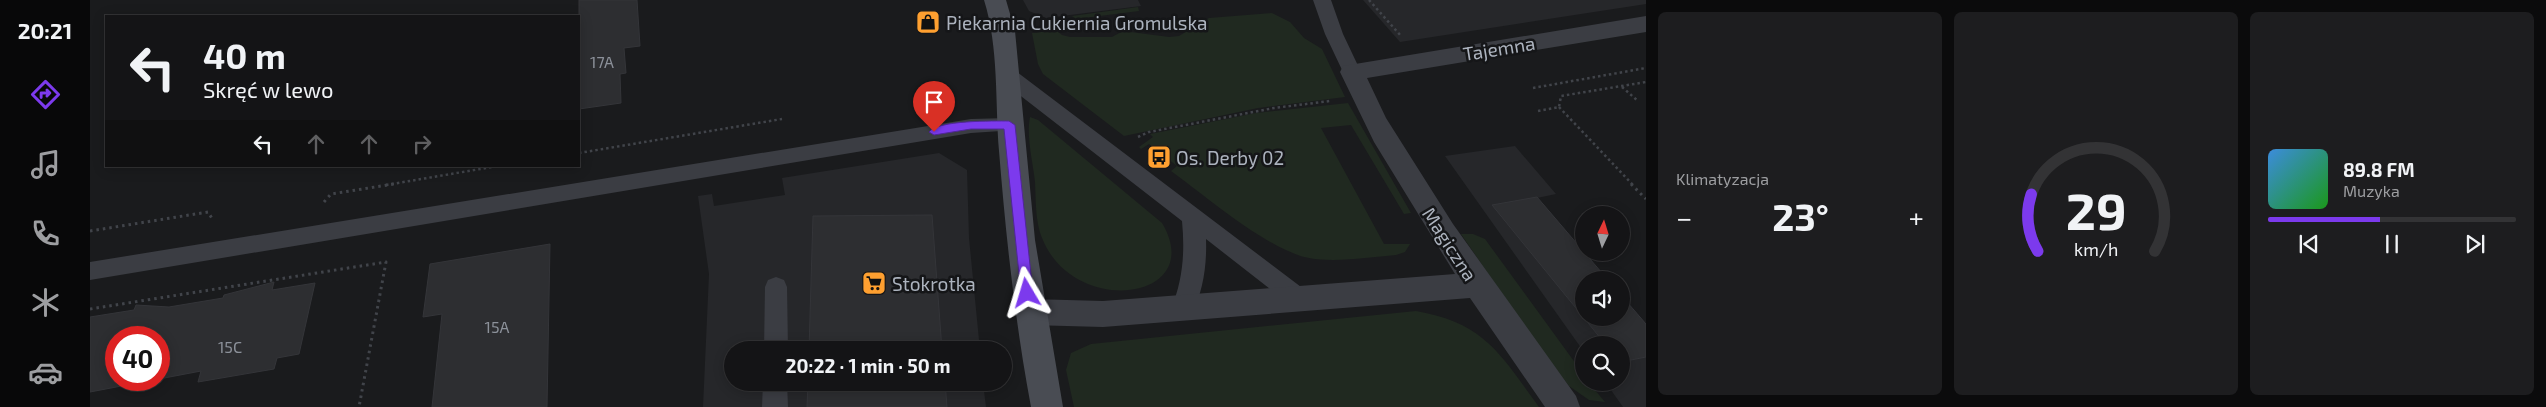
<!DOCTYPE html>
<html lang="pl">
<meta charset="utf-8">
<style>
:root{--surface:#141416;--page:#1d1d1f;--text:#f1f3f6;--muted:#9d9ea1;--line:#333335;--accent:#7c3aed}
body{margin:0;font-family:"Exo 2",sans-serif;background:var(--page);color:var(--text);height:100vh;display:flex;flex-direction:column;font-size:19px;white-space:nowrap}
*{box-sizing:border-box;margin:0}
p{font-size:16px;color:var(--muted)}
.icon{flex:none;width:28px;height:28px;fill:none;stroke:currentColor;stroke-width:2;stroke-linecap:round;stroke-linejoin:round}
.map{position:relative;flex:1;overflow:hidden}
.panel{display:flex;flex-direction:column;gap:12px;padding:12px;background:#0b0b0c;width:900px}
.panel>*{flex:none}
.banner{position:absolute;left:15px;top:15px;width:475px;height:152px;border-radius:0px;box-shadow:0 2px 12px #0003,0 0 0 1px var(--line);background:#141416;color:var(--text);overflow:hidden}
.needle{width:32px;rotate:4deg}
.tools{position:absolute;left:1485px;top:206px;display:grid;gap:10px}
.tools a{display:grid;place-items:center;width:55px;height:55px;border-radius:50%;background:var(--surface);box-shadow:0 2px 12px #0003,0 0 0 1px var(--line);font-size:25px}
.speed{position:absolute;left:15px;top:326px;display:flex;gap:10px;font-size:25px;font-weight:700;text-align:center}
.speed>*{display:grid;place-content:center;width:65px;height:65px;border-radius:50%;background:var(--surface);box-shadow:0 2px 12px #0003,0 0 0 1px var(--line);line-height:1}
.speed .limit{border:8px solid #d22;background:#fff;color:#111}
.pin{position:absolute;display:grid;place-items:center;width:42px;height:42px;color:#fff;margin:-51px -21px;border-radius:50% 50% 50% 0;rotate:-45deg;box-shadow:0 0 5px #0007}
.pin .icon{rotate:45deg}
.me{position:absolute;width:55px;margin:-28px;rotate:353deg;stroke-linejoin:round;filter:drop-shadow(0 0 4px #0008)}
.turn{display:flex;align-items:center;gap:18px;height:105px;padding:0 15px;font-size:22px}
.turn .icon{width:65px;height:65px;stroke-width:2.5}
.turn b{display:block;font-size:35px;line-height:42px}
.lanes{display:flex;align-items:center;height:48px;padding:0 15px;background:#0003;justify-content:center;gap:25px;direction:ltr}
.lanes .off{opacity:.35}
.big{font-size:38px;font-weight:700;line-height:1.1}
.panel .card{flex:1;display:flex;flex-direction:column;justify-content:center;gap:8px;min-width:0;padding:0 18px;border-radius:8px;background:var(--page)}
.panel .dial{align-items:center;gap:0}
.dial svg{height:130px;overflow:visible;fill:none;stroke:var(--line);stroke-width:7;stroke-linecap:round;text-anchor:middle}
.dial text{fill:var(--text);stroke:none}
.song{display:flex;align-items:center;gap:15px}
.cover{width:60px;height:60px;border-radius:8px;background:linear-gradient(135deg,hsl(210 70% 55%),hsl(120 70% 35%))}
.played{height:5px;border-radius:2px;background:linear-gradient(90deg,var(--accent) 45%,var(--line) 45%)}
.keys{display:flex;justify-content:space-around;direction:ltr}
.heat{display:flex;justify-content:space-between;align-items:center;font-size:28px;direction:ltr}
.panel .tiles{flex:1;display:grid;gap:12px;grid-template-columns:repeat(3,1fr)}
.trip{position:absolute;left:634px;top:341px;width:288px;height:50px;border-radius:25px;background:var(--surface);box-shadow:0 2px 12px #0003,0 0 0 1px var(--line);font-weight:700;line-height:50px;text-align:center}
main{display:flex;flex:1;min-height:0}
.dock{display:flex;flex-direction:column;width:90px;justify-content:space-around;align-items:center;background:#080809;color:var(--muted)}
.dock .icon{width:35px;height:35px}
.dock .current{color:var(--accent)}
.dock b{font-size:22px;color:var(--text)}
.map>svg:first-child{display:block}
</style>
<main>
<nav class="dock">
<b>20:21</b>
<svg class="icon current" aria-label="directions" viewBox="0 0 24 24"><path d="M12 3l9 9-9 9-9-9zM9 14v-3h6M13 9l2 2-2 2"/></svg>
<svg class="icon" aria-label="music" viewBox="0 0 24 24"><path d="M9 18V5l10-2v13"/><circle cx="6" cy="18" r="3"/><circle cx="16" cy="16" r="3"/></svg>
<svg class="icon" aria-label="phone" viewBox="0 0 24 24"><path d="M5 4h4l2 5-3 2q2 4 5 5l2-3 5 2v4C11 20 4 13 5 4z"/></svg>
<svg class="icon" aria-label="climate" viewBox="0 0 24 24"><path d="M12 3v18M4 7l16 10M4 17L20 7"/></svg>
<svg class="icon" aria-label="car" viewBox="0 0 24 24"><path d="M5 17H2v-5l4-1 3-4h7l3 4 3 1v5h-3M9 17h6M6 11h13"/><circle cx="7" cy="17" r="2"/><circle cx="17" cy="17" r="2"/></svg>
</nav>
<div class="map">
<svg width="1556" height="407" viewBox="0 0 1556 407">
<rect width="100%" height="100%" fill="#1a1b1d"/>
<g fill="#26272a">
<path d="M933,0H1048L1051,6L956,18L939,11Z"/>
<path d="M1273,0H1556V4L1310,42Z"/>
<path d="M1425,146L1466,194L1447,198L1518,280H1494V318H1531V295L1556,324V407H1533L1516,383L1531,382V345H1494V352L1355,156Z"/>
<path d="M849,153L877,170L879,238L890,350H642V382L893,383L896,407H613L619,274L608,196L622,194L624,206L695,195L692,178Z"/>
</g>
<g fill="#202920">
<path d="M1048,7L1049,11L986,19L982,16Z"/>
<path d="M1182,13L1200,22L1214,38L1232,49L1255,97L1168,108L1034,136L953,74L948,64L942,33L966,30L972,35L980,37H1022L1033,31L1079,37L1089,36L1119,18Z"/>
<path d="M1258,103L1321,213L1314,214L1261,125L1231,128L1294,244H1320L1315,252L1306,255C1278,257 1247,263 1219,258C1181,252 1114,195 1081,171L1087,166L1059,144L1051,149L1049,147L1063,137L1060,134L1166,113Z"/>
<path d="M940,117L948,120L1072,223C1118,300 984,319 952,238C945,221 946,200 945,182C943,162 936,137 940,117Z"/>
<path d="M1371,234H1383L1395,239L1494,375V382L1499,383L1515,402L1499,400L1479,386L1439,333Z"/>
<path d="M1326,311C1395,323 1410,354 1449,407H984L976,370L981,353L1001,344Z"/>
</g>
<g fill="#2d2e31" stroke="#343539">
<path d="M489,0H547L550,46L534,48L536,73L530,74L531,103L489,109Z"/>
<path d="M1447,197L1518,280H1494V318H1531V295L1556,324V357L1531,362V345H1516L1402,205Z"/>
<path d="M842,215L852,350H719L723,216Z"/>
<path d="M460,244L457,407H342L352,314L333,317L340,264Z"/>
<path d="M184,282L182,290L225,283L209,354L187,358L184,369L108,382L111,371L69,379V338H26V380H63L0,392V317L44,310L46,305L79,307L133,298L134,295Z"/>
<path d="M718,382H855L857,407H717Z"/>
</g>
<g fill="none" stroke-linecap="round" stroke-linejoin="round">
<g stroke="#41444a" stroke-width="2.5" stroke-dasharray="2.5 3" stroke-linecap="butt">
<path d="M1279,0L1311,36"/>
<path d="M1532,87L1548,101"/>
<path d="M1443,88L1556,68"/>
<path d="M1469,107L1543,185"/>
<path d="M1448,111L1469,107L1471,96L1556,82"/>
<path d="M1048,137L1059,132L1184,108L1240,101"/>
<path d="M489,153L692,119"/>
<path d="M296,185L408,166"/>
</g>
<g stroke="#41444a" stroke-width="3" stroke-dasharray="2.5 4" stroke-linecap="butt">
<path d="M1541,184L1556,199"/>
<path d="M234,202L241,194L304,184"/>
<path d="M0,231L118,212L123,220"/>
<path d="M0,309L296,262L269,407"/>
</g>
<g fill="#3b3d43" fill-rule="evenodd">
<path d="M1223,0H1241L1253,34L1271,72L1269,77L1262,78L1255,77L1253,72L1235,34Z"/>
<path d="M916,68L923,69L1219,293L1223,300L1219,307L1211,310L1203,307L1116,239C1117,266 1113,292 1101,316L1093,319L1085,316L1081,309C1093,280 1095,252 1092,221L909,79L907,74L909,69Z"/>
<path d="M919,118L926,120L929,125L926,130L881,133L0,280V262L881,119Z"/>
<path d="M686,277L694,280L697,287L698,350H674L675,287L678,280Z"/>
<path d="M673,382H697L698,407H672Z"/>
</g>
<path fill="#3b3d43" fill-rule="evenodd" d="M1556,16V32L1277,78L1296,118L1363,224L1486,396L1490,407H1455L1380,298L1013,327L940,325L929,321L925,312L929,303L940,299L1013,301L1365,274L1284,142L1250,72L1253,66Z"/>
<path fill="#494c53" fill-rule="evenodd" d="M894,0H916L925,31L945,240L973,407H941C925,322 916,237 909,151C905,101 909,48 894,0Z"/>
</g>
<path fill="#7c3aed" stroke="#51269a" d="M919,121L925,125L943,293L937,299L931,293L914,129H881L844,135L839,132C847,120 904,121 919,121Z"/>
<defs>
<g id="shop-square" transform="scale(1.25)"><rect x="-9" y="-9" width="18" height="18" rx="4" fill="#ffa030" stroke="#151618"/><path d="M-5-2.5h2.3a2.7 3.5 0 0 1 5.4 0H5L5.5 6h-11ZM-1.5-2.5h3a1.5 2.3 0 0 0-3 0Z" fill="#111"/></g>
<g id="bus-square" transform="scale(1.25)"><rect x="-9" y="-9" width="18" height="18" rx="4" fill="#ffa030" stroke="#151618"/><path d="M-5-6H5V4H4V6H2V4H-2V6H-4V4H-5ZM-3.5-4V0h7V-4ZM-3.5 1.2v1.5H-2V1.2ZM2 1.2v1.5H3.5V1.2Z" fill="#111"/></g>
<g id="supermarket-square" transform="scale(1.25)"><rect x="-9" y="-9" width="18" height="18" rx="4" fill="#ffa030" stroke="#151618"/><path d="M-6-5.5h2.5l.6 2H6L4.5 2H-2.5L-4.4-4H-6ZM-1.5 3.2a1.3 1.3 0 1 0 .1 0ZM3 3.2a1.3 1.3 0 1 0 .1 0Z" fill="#111"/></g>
</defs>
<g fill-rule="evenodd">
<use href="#shop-square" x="838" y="22"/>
<use href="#bus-square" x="1069" y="157"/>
<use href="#supermarket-square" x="784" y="283"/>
</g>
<g text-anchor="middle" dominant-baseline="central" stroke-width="5" stroke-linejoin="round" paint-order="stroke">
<g font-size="16" fill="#8c919a">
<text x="512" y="61">17A</text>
<text x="407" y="326">15A</text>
<text x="140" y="346">15C</text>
</g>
<g font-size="19" fill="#acb3be" stroke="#151618" text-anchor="start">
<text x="856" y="22">Piekarnia Cukiernia Gromulska</text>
<text x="1086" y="157">Os. Derby 02</text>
<text x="802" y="283">Stokrotka</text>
</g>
<g font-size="19" fill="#acb3be" stroke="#151618">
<text transform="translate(1409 48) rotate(-9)">Tajemna</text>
<text transform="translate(1360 244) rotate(57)">Magiczna</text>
</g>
</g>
</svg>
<div class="tools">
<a><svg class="needle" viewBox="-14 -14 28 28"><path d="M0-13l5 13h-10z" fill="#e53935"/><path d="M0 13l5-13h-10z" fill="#9d9ea1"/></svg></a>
<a><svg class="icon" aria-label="sound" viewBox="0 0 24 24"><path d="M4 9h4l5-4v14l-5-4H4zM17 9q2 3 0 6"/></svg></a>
<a><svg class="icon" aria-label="search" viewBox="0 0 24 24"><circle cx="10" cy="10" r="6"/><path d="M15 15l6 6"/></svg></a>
</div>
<div class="speed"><div class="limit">40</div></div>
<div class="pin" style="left:844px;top:132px;background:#d93025"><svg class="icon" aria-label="arrive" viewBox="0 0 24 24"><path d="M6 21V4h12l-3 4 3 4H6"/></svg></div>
<svg class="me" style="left:937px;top:293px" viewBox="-20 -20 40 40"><path d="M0-17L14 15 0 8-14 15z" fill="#7c3aed" stroke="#fff" stroke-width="4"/></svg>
<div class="trip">20:22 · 1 min · 50 m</div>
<div class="banner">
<div class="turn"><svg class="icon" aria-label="left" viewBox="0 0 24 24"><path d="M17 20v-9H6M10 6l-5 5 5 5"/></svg><div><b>40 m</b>Skręć w lewo</div></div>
<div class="lanes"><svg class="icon" aria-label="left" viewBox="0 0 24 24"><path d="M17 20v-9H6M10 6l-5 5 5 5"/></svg><svg class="icon off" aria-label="ahead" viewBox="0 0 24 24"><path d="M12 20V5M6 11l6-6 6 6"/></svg><svg class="icon off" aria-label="ahead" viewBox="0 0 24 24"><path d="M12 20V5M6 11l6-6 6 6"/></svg><svg class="icon off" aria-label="right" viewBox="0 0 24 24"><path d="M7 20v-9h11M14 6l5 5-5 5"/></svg></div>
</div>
</div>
<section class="panel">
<div class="tiles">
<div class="card"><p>Klimatyzacja</p>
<div class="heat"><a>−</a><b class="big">23°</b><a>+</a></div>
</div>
<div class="card dial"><svg viewBox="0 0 100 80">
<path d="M14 69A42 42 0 1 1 86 69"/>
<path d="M14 69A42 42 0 0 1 10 34" stroke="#7c3aed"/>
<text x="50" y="56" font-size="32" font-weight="700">29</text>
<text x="50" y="72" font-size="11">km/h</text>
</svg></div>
<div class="card">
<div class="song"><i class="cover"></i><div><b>89.8 FM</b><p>Muzyka</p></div></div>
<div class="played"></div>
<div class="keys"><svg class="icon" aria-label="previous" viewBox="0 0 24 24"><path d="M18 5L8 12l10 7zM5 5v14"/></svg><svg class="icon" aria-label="pause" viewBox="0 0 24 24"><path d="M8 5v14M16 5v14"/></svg><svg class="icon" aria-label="next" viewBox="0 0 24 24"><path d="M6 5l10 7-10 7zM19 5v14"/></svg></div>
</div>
</div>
</section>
</main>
